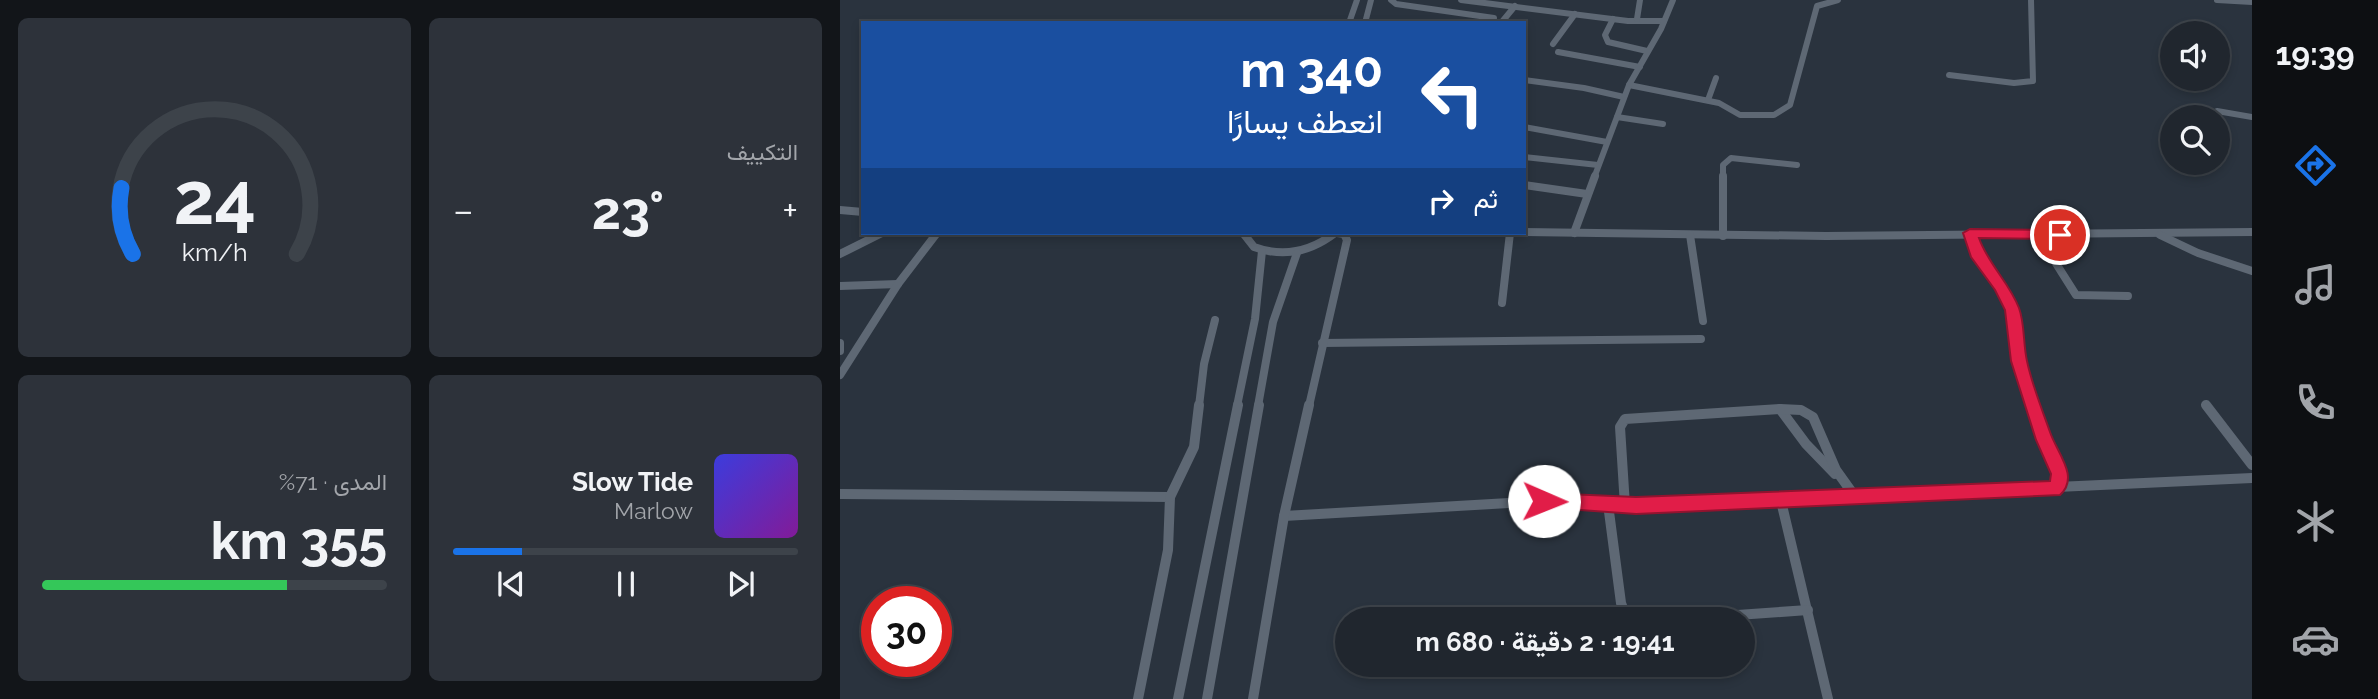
<!DOCTYPE html>
<html lang="ar">
<meta charset="utf-8">
<style>
:root{--surface:#20262e;--page:#2d323a;--text:#f1f3f6;--muted:#a2a5aa;--line:#3d434a;--accent:#1a73e8}
body{margin:0;font-family:Raleway,Vazirmatn,sans-serif;background:var(--page);color:var(--text);direction:rtl;height:100vh;display:flex;flex-direction:column;font-size:26px;white-space:nowrap}
*{box-sizing:border-box;margin:0}
p{font-size:23px;color:var(--muted)}
.icon{flex:none;width:38px;height:38px;fill:none;stroke:currentColor;stroke-width:2;stroke-linecap:round;stroke-linejoin:round}
.map{position:relative;flex:1;overflow:hidden;direction:ltr}
.side{display:flex;flex-direction:column;gap:18px;padding:18px;background:#121519;width:840px}
.side>*{flex:none}
.banner{position:absolute;left:21px;top:21px;width:665px;height:214px;border-radius:0px;box-shadow:0 4px 10px #0003,0 0 0 2px var(--line);direction:rtl;background:#1a4fa0;color:#fff;overflow:hidden}
.buttons{position:absolute;left:1320px;top:21px;display:grid;gap:14px}
.buttons a{display:grid;place-items:center;width:70px;height:70px;border-radius:50%;background:var(--surface);box-shadow:0 4px 10px #0003,0 0 0 2px var(--line);font-size:35px}
.speed{position:absolute;left:21px;top:586px;display:flex;gap:14px;font-size:35px;font-weight:700;text-align:center}
.speed>*{display:grid;place-content:center;width:91px;height:91px;border-radius:50%;background:var(--surface);box-shadow:0 4px 10px #0003,0 0 0 2px var(--line);line-height:1}
.speed .limit{border:10px solid #d22;background:#fff;color:#111}
.pin{position:absolute;display:grid;place-items:center;width:60px;height:60px;color:#fff;margin:-30px;border:4px solid #fff;border-radius:50%;box-shadow:0 2px 7px #0007}
.me{position:absolute;width:77px;margin:-38px;rotate:91deg;stroke-linejoin:round;filter:drop-shadow(0 0 5px #0008)}
.turn{display:flex;align-items:center;gap:24px;height:147px;padding:0 28px;font-size:32px}
.turn .icon{width:91px;height:91px;stroke-width:2.5}
.turn b{display:block;font-size:49px;line-height:60px}
.then{display:flex;align-items:center;height:66px;padding:0 28px;background:#0003;gap:14px;font-size:26px}
.big{font-size:52px;font-weight:700;line-height:1.1}
.side .tile{flex:1;display:flex;flex-direction:column;justify-content:center;gap:10px;min-width:0;padding:0 24px;border-radius:10px;background:var(--page)}
.side .dial{align-items:center;gap:0}
.dial svg{height:182px;overflow:visible;fill:none;stroke:var(--line);stroke-width:7;stroke-linecap:round;text-anchor:middle}
.dial text{fill:var(--text);stroke:none}
.song{display:flex;align-items:center;gap:21px}
.cover{width:84px;height:84px;border-radius:10px;background:linear-gradient(135deg,hsl(240 70% 55%),hsl(290 70% 35%))}
.played{height:7px;border-radius:4px;background:linear-gradient(90deg,var(--accent) 20%,var(--line) 20%)}
.keys{display:flex;justify-content:space-around;direction:ltr}
.heat{display:flex;justify-content:space-between;align-items:center;font-size:38px;direction:ltr}
.charge{height:10px;border-radius:5px;background:linear-gradient(90deg,#34c759 71%,var(--line) 0)}
.side .tiles{flex:1;display:grid;gap:18px;grid-template-columns:repeat(2,1fr)}
.trip{position:absolute;left:495px;top:607px;width:420px;height:70px;border-radius:35px;background:var(--surface);box-shadow:0 4px 10px #0003,0 0 0 2px var(--line);font-weight:700;line-height:70px;text-align:center;direction:rtl}
main{display:flex;flex:1;min-height:0}
.tab-bar{display:flex;flex-direction:column;width:126px;justify-content:space-around;align-items:center;background:#0d0f12;color:var(--muted)}
.tab-bar .icon{width:49px;height:49px}
.tab-bar .current{color:var(--accent)}
.tab-bar b{font-size:32px;color:var(--text)}
.map>svg:first-child{display:block}
</style>
<main>
<nav class="tab-bar">
<b>19:39</b>
<svg class="icon current" aria-label="directions" viewBox="0 0 24 24"><path d="M12 3l9 9-9 9-9-9zM9 14v-3h6M13 9l2 2-2 2"/></svg>
<svg class="icon" aria-label="music" viewBox="0 0 24 24"><path d="M9 18V5l10-2v13"/><circle cx="6" cy="18" r="3"/><circle cx="16" cy="16" r="3"/></svg>
<svg class="icon" aria-label="phone" viewBox="0 0 24 24"><path d="M5 4h4l2 5-3 2q2 4 5 5l2-3 5 2v4C11 20 4 13 5 4z"/></svg>
<svg class="icon" aria-label="climate" viewBox="0 0 24 24"><path d="M12 3v18M4 7l16 10M4 17L20 7"/></svg>
<svg class="icon" aria-label="car" viewBox="0 0 24 24"><path d="M5 17H2v-5l4-1 3-4h7l3 4 3 1v5h-3M9 17h6M6 11h13"/><circle cx="7" cy="17" r="2"/><circle cx="17" cy="17" r="2"/></svg>
</nav>
<div class="map">
<svg width="1412" height="699" viewBox="0 0 1412 699">
<rect width="100%" height="100%" fill="#2a333e"/>
<g fill="none" stroke-linecap="round" stroke-linejoin="round">
<g stroke="#5e6874" stroke-width="6">
<path d="M551,0L556,4L654,18"/>
<path d="M621,0L788,21H824"/>
<path d="M1377,0L1412,2"/>
<path d="M773,19L765,35L768,42L807,51"/>
<path d="M797,19L800,0"/>
<path d="M509,23L517,0"/>
<path d="M525,23L531,0"/>
<path d="M661,23L675,6"/>
<path d="M713,44L735,14"/>
<path d="M718,52L800,67"/>
<path d="M1109,75L1174,83L1193,81L1191,0"/>
<path d="M684,80L744,88L784,97"/>
<path d="M789,85L879,103L900,115H934L950,105L977,6L998,0"/>
<path d="M868,100L876,78"/>
<path d="M1377,111L1412,117"/>
<path d="M777,117L823,124"/>
<path d="M684,127L767,142"/>
<path d="M684,157L758,165"/>
<path d="M754,178L789,85L821,29L833,0"/>
<path d="M883,178V165L891,158L957,165"/>
</g>
<g stroke="#5e6874" stroke-width="8">
<path d="M883,176V236"/>
<path d="M684,185L747,194"/>
<path d="M0,210L23,212"/>
<path d="M684,232L986,236L1412,232"/>
<path d="M403,233L414,247C444,258 470,252 495,233"/>
<path d="M734,233L755,176"/>
<path d="M1131,234L1138,257L1162,287L1172,310L1179,361L1193,406"/>
<path d="M850,235L863,321"/>
<path d="M1198,235L1236,295L1288,296"/>
<path d="M1320,235L1358,253L1412,271"/>
<path d="M0,254L42,233"/>
<path d="M0,286L58,284"/>
<path d="M662,303L670,233"/>
<path d="M0,343V351"/>
<path d="M482,343L861,339"/>
<path d="M0,375L58,284L97,233"/>
<path d="M359,406L364,364L375,320"/>
<path d="M397,406L415,319L422,251"/>
<path d="M418,406L433,322L457,253"/>
<path d="M469,406L507,240L504,234L497,233"/>
</g>
<g stroke="#5e6874" stroke-width="10">
<path d="M1366,405L1412,465"/>
<path d="M940,409L966,444L995,474"/>
<path d="M1217,487L1412,478"/>
<path d="M0,494L330,497L328,550L298,699"/>
<path d="M330,497L354,447L359,405"/>
<path d="M941,501L988,699"/>
<path d="M768,504L781,603L784,611L794,620"/>
<path d="M785,506L780,427L785,419L940,409L961,410L973,417L996,470L1016,498"/>
<path d="M444,516L704,501L796,506L1214,489L1220,484V474L1192,405"/>
<path d="M826,620L968,610"/>
<path d="M338,699L398,405"/>
<path d="M367,699L419,405"/>
<path d="M413,699L444,516L469,405"/>
</g>
</g>
<path fill="#e11d48" stroke="#92132f" stroke-width="2" d="M1130,229L1220,230L1227,235L1220,239L1139,238C1148,264 1169,282 1179,308C1185,324 1183,344 1187,361C1192,385 1202,409 1210,432C1217,453 1240,477 1220,495L796,514L698,507L695,501L698,495L704,493L796,497L1210,481L1211,474L1196,440L1171,361L1165,310L1155,290L1131,257L1123,233Z"/>
</svg>
<div class="buttons">
<a><svg class="icon" aria-label="sound" viewBox="0 0 24 24"><path d="M4 9h4l5-4v14l-5-4H4zM17 9q2 3 0 6"/></svg></a>
<a><svg class="icon" aria-label="search" viewBox="0 0 24 24"><circle cx="10" cy="10" r="6"/><path d="M15 15l6 6"/></svg></a>
</div>
<div class="speed"><div class="limit">30</div></div>
<div class="pin" style="left:1220px;top:235px;background:#d93025"><svg class="icon" aria-label="arrive" viewBox="0 0 24 24"><path d="M6 21V4h12l-3 4 3 4H6"/></svg></div>
<svg class="me" style="left:704px;top:501px" viewBox="-20 -20 40 40"><circle r="19" fill="#fff"/><path d="M0-13L10 11 0 6-10 11z" fill="#e11d48"/></svg>
<div class="trip">19:41 · 2 دقيقة · 680 m</div>
<div class="banner">
<div class="turn"><svg class="icon" aria-label="left" viewBox="0 0 24 24"><path d="M17 20v-9H6M10 6l-5 5 5 5"/></svg><div><b>340 m</b>انعطف يسارًا</div></div>
<div class="then">ثم<svg class="icon" aria-label="right" viewBox="0 0 24 24"><path d="M7 20v-9h11M14 6l5 5-5 5"/></svg></div>
</div>
</div>
<section class="side">
<div class="tiles">
<div class="tile"><p>التكييف</p>
<div class="heat"><a>−</a><b class="big">23°</b><a>+</a></div>
</div>
<div class="tile dial"><svg viewBox="0 0 100 80">
<path d="M14 69A42 42 0 1 1 86 69"/>
<path d="M14 69A42 42 0 0 1 9 40" stroke="#1a73e8"/>
<text x="50" y="56" font-size="32" font-weight="700">24</text>
<text x="50" y="72" font-size="11">km/h</text>
</svg></div>
<div class="tile">
<div class="song"><i class="cover"></i><div><b>Slow Tide</b><p>Marlow</p></div></div>
<div class="played"></div>
<div class="keys"><svg class="icon" aria-label="previous" viewBox="0 0 24 24"><path d="M18 5L8 12l10 7zM5 5v14"/></svg><svg class="icon" aria-label="pause" viewBox="0 0 24 24"><path d="M8 5v14M16 5v14"/></svg><svg class="icon" aria-label="next" viewBox="0 0 24 24"><path d="M6 5l10 7-10 7zM19 5v14"/></svg></div>
</div>
<div class="tile"><p>المدى · 71%</p><b class="big">355 km</b><div class="charge"></div></div>
</div>
</section>
</main>
